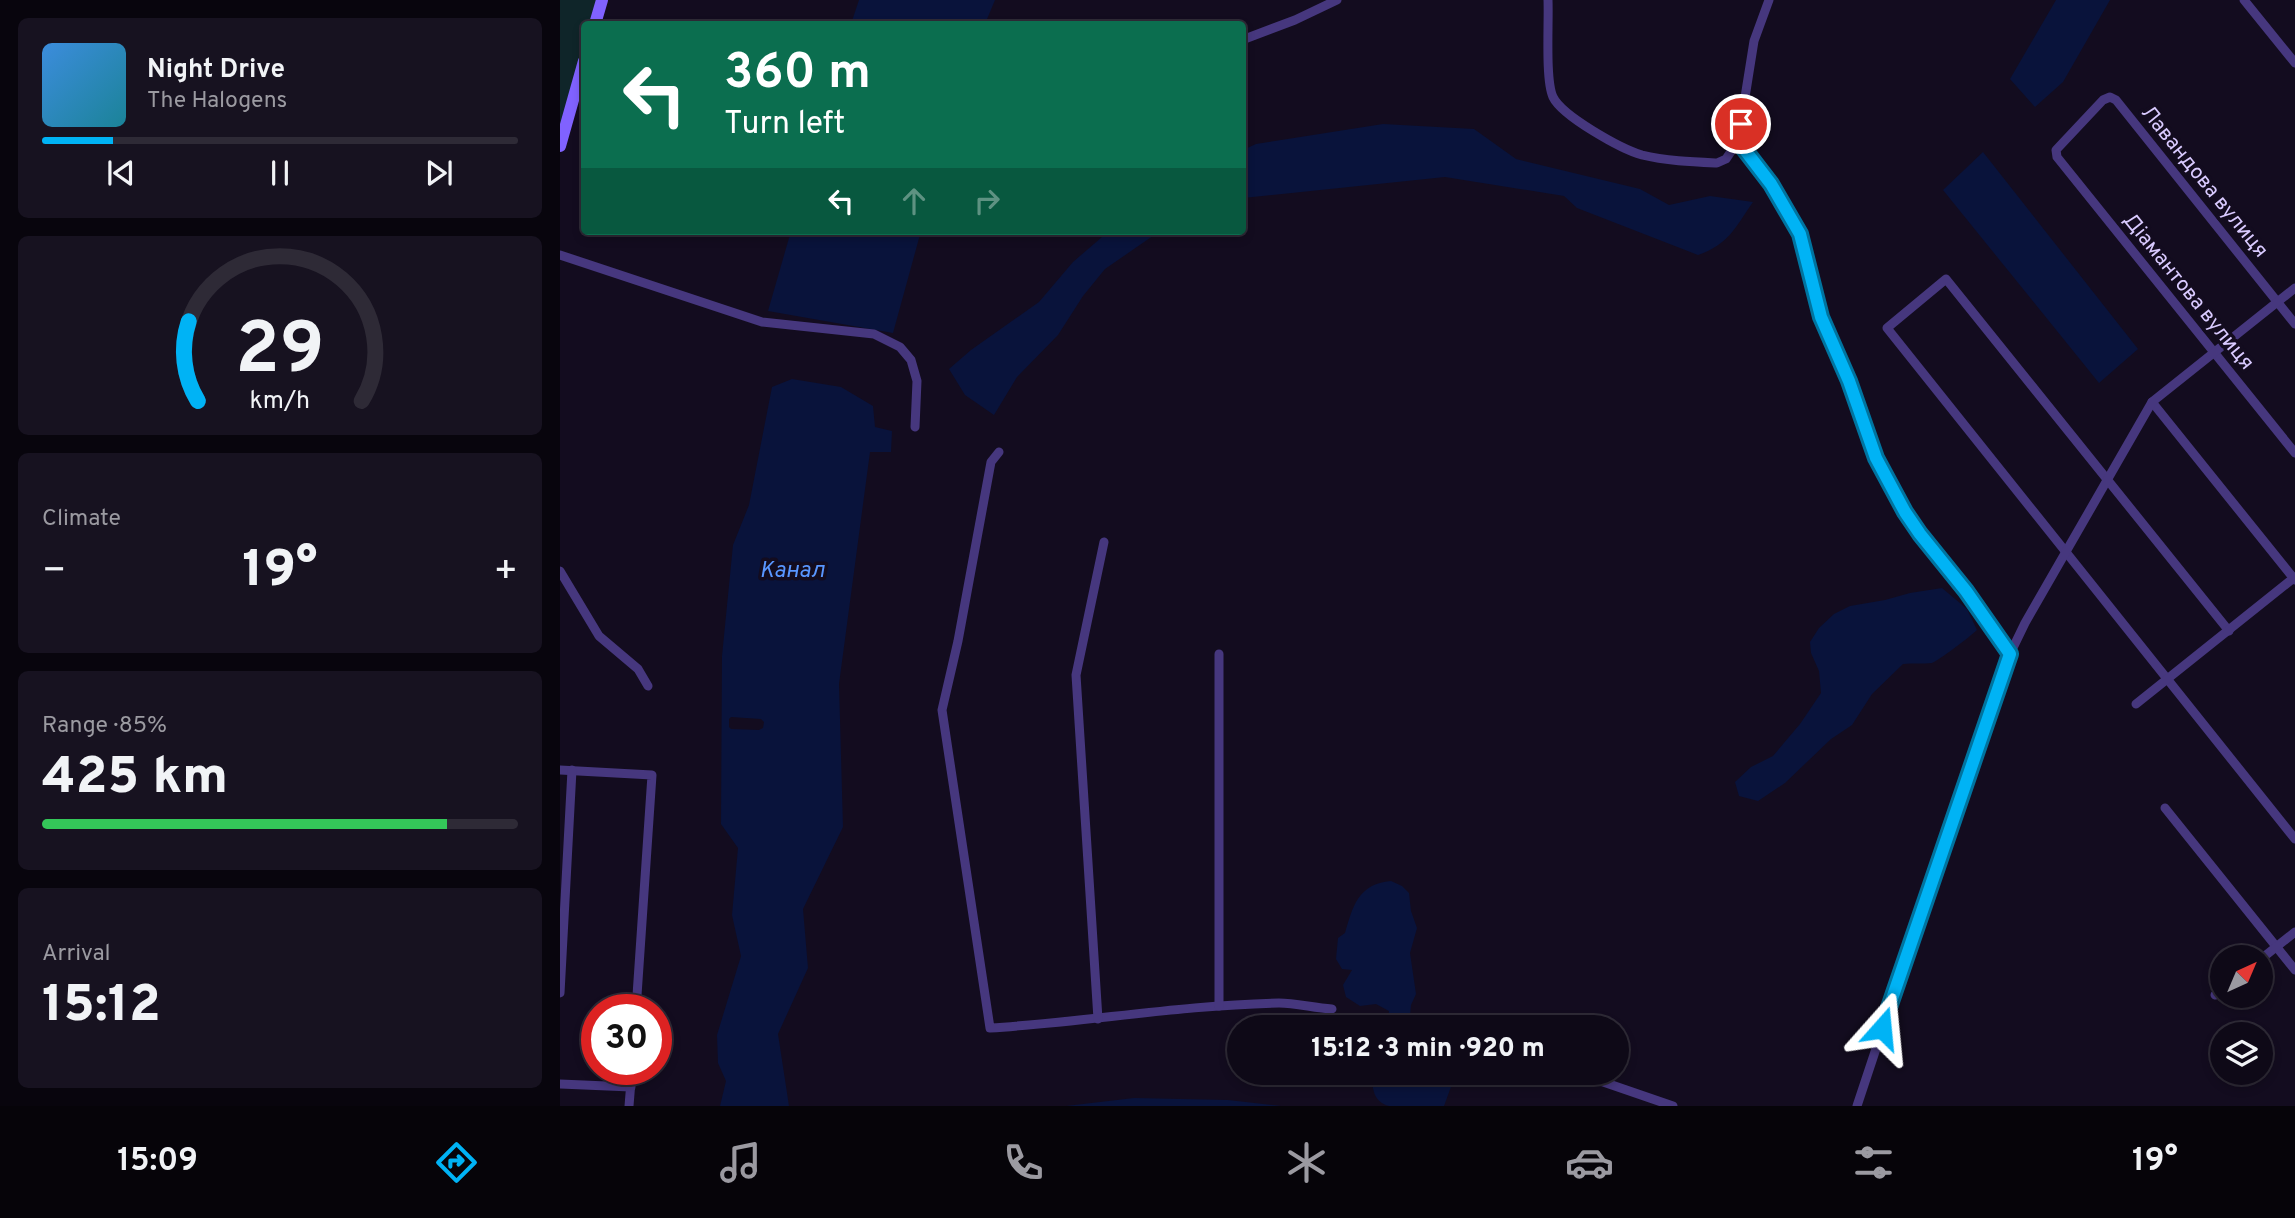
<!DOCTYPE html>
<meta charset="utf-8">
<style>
:root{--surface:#0e0917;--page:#171220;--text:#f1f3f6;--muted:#9b9aa1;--line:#2e2a36;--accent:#00b3f5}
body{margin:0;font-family:Overpass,sans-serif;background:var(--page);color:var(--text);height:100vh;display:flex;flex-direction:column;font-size:26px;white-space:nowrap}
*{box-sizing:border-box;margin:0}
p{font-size:23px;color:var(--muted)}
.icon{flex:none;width:38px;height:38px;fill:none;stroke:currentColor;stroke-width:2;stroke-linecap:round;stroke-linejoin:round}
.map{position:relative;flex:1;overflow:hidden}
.drawer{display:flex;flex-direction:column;gap:18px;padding:18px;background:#08050d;width:560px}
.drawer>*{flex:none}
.guide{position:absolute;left:21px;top:21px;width:665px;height:214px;border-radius:7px;box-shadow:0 4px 10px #0003,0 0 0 2px var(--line);background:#0b6e4f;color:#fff;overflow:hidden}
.needle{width:46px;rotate:44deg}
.controls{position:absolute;left:1650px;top:945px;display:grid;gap:14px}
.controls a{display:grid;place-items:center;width:63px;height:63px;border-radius:50%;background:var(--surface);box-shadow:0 4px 10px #0003,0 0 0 2px var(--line);font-size:35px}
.speed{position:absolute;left:21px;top:994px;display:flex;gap:14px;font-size:35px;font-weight:700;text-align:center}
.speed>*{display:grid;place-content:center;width:91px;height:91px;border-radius:50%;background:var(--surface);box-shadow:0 4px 10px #0003,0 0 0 2px var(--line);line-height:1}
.speed .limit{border:10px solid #d22;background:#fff;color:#111}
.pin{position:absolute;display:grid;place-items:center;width:60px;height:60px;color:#fff;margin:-30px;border:4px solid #fff;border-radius:50%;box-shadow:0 2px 7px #0007}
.me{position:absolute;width:77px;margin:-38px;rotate:18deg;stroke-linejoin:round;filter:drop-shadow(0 0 5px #0008)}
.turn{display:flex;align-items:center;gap:24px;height:147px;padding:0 28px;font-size:32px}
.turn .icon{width:91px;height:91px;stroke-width:2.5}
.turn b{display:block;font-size:49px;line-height:60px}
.lanes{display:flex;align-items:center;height:66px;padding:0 28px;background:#0003;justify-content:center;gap:35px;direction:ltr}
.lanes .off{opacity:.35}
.big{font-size:52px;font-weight:800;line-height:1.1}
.drawer .widget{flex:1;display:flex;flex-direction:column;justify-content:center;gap:10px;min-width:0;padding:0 24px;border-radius:10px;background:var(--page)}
.drawer .dial{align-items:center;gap:0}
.dial svg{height:182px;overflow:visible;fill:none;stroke:var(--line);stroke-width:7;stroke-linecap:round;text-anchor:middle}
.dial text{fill:var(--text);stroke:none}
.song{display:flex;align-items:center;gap:21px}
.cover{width:84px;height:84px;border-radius:10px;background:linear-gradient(135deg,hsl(210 70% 55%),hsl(190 70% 35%))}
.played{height:7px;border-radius:4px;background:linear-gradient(90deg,var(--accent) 15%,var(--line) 15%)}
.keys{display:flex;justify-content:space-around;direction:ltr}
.heat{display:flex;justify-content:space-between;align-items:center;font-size:38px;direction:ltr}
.charge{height:10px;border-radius:5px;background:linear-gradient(90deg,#34c759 85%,var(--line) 0)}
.trip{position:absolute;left:667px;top:1015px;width:402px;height:70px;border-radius:35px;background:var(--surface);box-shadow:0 4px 10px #0003,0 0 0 2px var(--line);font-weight:800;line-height:70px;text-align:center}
.tabs{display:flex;height:112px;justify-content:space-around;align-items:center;background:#060409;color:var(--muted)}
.tabs .icon{width:49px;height:49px}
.tabs .selected{color:var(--accent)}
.tabs b{font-size:32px;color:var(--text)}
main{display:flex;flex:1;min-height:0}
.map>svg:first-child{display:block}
</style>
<main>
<section class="drawer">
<div class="widget">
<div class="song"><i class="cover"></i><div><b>Night Drive</b><p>The Halogens</p></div></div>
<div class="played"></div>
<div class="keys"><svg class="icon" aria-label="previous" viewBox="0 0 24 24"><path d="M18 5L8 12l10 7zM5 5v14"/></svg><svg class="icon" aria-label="pause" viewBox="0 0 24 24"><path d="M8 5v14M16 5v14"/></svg><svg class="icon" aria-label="next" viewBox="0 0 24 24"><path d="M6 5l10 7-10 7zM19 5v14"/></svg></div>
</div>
<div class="widget dial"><svg viewBox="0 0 100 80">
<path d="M14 69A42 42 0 1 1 86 69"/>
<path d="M14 69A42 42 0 0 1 10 34" stroke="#00b3f5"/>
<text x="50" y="56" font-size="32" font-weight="700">29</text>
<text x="50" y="72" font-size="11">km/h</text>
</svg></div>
<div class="widget"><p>Climate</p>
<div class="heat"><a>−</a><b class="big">19°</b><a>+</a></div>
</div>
<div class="widget"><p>Range · 85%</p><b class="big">425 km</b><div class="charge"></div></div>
<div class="widget"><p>Arrival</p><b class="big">15:12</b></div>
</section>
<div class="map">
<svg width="1735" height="1106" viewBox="0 0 1735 1106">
<rect width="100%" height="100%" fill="#130c1f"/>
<path fill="#0f2529" d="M0,0H40L33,24H24V53L0,136Z"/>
<g fill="#09133b">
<path d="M299,0H435L425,24H291Z"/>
<path d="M1496,0H1550L1503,82L1475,107L1450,79Z"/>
<path d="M823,124L914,129L956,159L1080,189L1109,205L1150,196L1193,202C1175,228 1169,244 1138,255L1017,208L1004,196L885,177L683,198V150L696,144Z"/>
<path d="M1423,152L1578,349L1539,383L1383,190Z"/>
<path d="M231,231H361L333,333L208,311Z"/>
<path d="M549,231H600L545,269L523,296L498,335L457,377L434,415L405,395L389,369L411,350L479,302L513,262Z"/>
<path d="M232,379L281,387L313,406L315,427L332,431L331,452H310L279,684L283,827L243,909L248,968L218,1034L229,1106H160L166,1081L158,1063L157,1035L181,956L172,915L178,848L161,824L162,656L173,545L189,505L212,387Z"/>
<path d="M1382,588L1407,609L1417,630C1411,636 1378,661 1372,663C1363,664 1352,663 1343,664L1312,694L1292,725L1271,739L1225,783L1198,801L1179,796L1175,782L1191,767L1213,756L1240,724L1261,693L1259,671L1251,653L1250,642L1259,628L1274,614L1290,606L1325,600L1350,593Z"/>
<path d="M831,881L842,886L849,893L851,911L857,928L850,953L856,994L851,1005L849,1027H827L829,1011L816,1004L800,1006L786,997L783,985L792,970L782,969L776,959L778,938L785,933C793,906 798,884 831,881Z"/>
<path d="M812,1073H896L884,1106H829C813,1102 812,1088 812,1073Z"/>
<path d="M574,1098L668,1100L721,1106H506Z"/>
</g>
<path fill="#130c1f" d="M171,717L201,719L204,722L203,728L199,730L171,729L169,727V719Z"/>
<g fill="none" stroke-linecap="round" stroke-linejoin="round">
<g stroke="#46377e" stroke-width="9">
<path d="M988,0C989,21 985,80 993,97C1002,116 1061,149 1082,155C1106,161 1133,162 1157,163L1166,159L1178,141L1194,41L1209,0"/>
<path d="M1684,0L1735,63"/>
<path d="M682,40L735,20L777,0"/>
<path d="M1178,141L1211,183L1240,234L1261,317L1289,381L1316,458L1345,512L1360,534L1406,591L1450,654"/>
<path d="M0,255L202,322L314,334L340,347L351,360L357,381L355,427"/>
<path d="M1735,324L1556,100L1550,97L1543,100L1496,150L1497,157L1735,453"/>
<path d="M1592,402L1735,580"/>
<path d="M439,452L431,462L398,641L382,710L430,1028C526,1022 622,1005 719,1003C736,1003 754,1008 772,1009"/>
<path d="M0,571L39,636L78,669L88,686"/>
<path d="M1669,631L1386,279L1327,328L1735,839"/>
<path d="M659,654V1006"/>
<path d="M1576,704L1735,577"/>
<path d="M0,770L92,775L76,1010"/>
<path d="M1605,808L1735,970"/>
<path d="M1701,959L1735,932"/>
<path d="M0,993L12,770"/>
<path d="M1655,995L1662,990"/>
<path d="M538,1019L516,675L544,542"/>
<path d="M1017,1073L1113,1106"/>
<path d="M0,1084L71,1087"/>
<path d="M69,1106L72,1069"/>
<path d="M1297,1106L1370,886L1450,654L1465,623L1592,402L1735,288"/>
</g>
<g stroke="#8062ff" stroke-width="12">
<path d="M35,24L42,0"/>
<path d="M0,146L24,61"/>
</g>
</g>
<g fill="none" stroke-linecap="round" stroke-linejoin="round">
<g stroke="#00749f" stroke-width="18">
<path id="route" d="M1181,124L1178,141L1211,184L1240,234L1261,317L1289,381L1316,458L1345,512L1360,534L1406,591L1450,654L1322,1028"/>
</g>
<use href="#route" stroke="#00b3f5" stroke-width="12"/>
</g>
<g text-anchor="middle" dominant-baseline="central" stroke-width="7" stroke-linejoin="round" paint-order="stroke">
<g font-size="21" fill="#d9caff" stroke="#130c1f">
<text transform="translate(1644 182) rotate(51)">Лавандова вулиця</text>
<text transform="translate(1628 292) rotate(51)">Діамантова вулиця</text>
</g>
<g font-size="23" font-style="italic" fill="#5996ff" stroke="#130c1f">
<text x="232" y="571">Канал</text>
</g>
</g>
</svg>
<div class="controls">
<a><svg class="needle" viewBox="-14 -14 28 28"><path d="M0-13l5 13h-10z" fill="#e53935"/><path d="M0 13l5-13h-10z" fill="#9b9aa1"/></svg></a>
<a><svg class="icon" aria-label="layers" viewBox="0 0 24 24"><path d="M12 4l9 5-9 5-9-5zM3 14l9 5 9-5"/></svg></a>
</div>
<div class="speed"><div class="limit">30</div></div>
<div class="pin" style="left:1181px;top:124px;background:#d93025"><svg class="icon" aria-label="arrive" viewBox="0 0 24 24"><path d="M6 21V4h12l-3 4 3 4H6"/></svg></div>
<svg class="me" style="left:1322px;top:1028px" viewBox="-20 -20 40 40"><path d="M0-17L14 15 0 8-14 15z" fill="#00b3f5" stroke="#fff" stroke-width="4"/></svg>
<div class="trip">15:12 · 3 min · 920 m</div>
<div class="guide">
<div class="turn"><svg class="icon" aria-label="left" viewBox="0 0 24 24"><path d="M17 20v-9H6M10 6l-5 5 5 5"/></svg><div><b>360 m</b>Turn left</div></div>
<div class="lanes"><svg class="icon" aria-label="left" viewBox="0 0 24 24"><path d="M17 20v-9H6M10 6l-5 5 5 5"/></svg><svg class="icon off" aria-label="ahead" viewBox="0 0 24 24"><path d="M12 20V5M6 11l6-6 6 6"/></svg><svg class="icon off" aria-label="right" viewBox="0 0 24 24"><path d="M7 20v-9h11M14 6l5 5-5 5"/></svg></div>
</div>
</div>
</main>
<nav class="tabs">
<b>15:09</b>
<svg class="icon selected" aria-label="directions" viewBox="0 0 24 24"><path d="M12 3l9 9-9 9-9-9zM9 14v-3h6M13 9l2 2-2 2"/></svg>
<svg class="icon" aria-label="music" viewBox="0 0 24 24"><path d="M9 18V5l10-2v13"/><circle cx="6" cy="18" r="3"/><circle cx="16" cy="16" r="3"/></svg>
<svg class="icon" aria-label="phone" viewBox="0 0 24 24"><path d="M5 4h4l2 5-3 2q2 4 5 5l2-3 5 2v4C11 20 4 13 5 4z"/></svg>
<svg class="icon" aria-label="climate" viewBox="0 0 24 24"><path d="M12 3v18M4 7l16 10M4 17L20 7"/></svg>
<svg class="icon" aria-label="car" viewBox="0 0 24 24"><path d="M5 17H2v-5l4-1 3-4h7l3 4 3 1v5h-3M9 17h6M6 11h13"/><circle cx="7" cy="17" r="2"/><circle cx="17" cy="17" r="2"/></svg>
<svg class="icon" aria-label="filters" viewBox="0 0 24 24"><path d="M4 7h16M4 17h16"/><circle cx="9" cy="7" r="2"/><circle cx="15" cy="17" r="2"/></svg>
<b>19°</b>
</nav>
